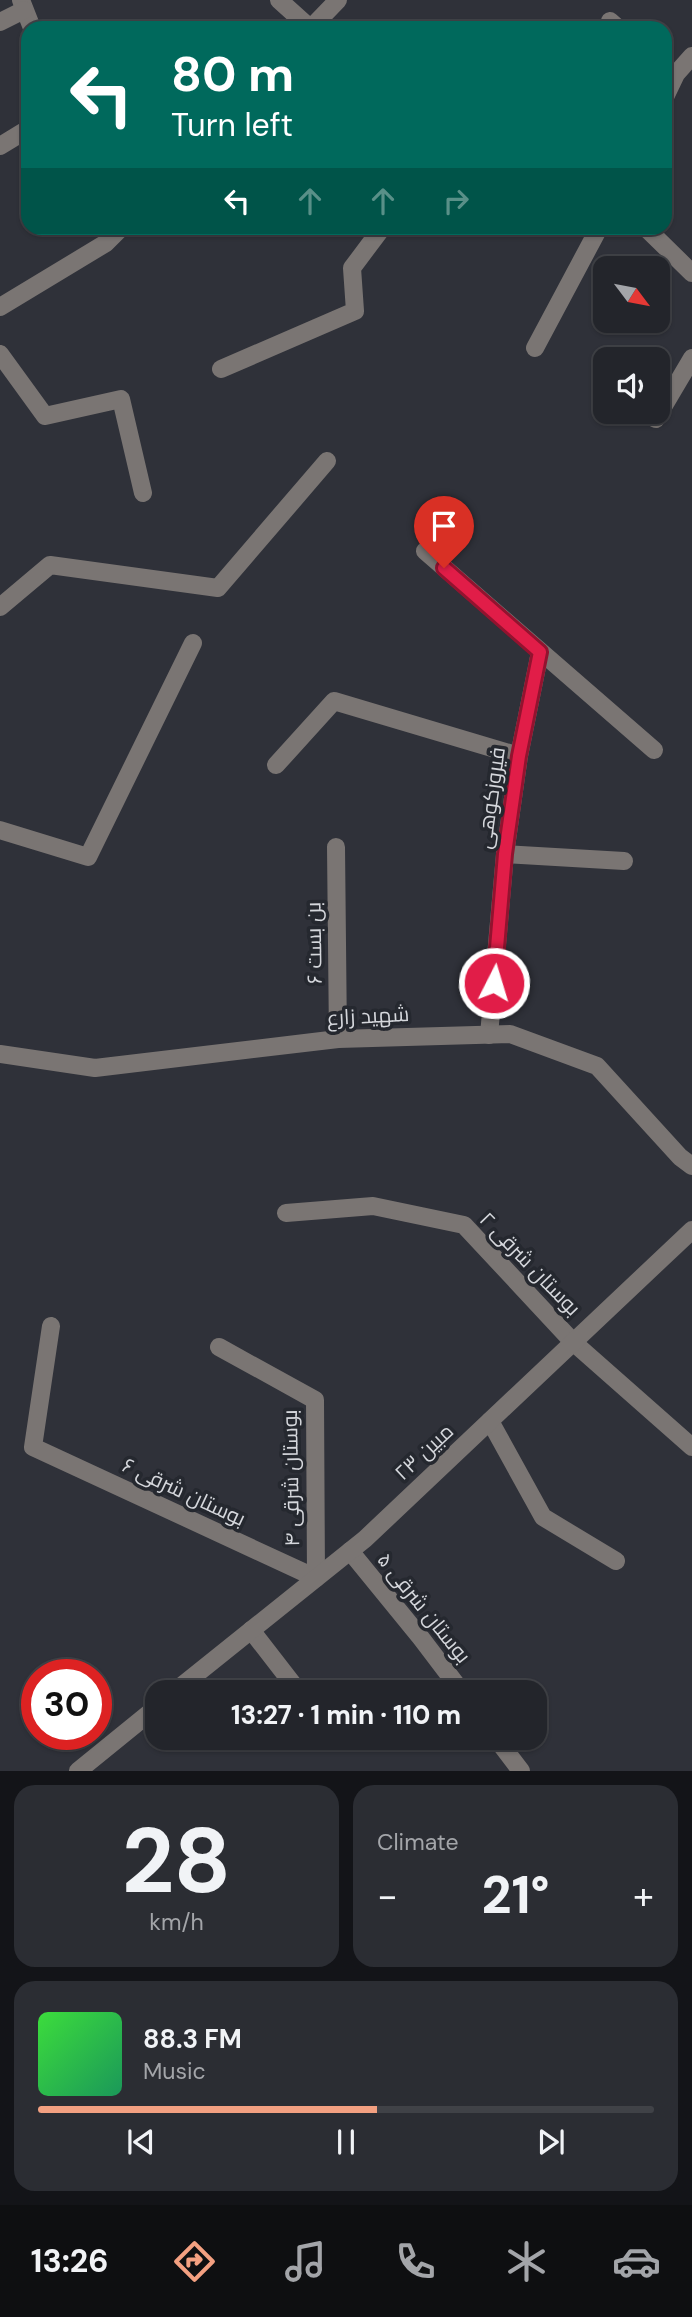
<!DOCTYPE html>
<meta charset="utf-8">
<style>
:root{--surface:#23252b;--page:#2b2d33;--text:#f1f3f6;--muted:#a3a5a9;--line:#404247;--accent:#f3a081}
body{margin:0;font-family:"DM Sans",Cairo,sans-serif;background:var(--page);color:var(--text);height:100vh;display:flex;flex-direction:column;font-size:26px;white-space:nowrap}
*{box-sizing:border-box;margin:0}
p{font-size:23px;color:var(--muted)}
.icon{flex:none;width:38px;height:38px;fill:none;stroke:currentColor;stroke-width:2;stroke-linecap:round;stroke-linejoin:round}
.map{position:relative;height:1771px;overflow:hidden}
.details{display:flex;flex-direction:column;gap:14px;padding:14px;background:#131418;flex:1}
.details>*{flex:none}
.banner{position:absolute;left:21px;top:21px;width:651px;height:214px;border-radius:21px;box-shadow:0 2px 5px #0004,0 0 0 2px var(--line);background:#00695c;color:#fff;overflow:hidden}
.needle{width:46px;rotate:122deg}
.tools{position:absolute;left:593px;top:256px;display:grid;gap:14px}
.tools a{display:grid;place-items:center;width:77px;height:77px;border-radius:14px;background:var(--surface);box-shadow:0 2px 5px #0004,0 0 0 2px var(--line);font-size:35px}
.speed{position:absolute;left:21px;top:1659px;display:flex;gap:14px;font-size:35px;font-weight:700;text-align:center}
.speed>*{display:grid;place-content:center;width:91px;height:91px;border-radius:50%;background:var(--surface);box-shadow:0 2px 5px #0004,0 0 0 2px var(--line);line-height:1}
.speed .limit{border:10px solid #d22;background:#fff;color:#111}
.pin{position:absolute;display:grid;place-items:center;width:60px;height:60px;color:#fff;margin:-72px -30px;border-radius:50% 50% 50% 0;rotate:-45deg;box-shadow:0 0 7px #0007}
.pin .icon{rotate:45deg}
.me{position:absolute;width:77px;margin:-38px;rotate:5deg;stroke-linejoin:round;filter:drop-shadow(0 0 5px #0008)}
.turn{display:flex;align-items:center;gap:24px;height:147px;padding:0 35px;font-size:32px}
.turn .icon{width:91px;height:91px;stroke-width:2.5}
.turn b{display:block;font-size:49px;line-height:60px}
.lanes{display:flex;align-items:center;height:66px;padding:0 35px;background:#0003;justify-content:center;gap:35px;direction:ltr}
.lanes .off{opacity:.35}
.big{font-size:52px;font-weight:800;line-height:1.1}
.details .card{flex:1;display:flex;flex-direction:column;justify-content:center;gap:10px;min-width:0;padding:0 24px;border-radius:21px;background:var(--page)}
.details .dial{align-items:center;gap:0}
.dial b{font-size:91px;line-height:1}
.song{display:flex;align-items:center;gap:21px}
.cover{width:84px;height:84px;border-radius:10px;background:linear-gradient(135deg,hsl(120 70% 55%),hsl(150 70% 35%))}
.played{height:7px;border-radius:4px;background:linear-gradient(90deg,var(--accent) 55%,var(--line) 55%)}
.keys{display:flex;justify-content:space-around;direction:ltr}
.heat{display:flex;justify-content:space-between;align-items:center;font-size:38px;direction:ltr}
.details .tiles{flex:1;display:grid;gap:14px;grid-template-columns:1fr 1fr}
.card:last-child{grid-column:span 2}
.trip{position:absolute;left:145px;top:1680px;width:402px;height:70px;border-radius:21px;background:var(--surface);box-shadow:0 2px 5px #0004,0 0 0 2px var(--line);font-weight:800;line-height:70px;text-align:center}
.tabs{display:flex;height:112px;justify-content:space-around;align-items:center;background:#0e0f11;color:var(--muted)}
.tabs .icon{width:49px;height:49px}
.tabs .active{color:var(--accent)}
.tabs b{font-size:32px;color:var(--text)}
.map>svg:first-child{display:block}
</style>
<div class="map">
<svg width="692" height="1771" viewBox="0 0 692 1771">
<rect width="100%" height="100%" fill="#2f3139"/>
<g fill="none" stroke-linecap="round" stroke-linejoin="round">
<g stroke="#7a7573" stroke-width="18">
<path d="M21,0L32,28"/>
<path d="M279,0L310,28"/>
<path d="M610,21L618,28"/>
<path d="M0,22L24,10"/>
<path d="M311,28L338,0"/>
<path d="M665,97L676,74L692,56"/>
<path d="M0,146L28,129"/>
<path d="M646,228L692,273"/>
<path d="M0,307L106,243L121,228"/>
<path d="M535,348L599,228"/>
<path d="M0,354L45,416L121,399L143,493"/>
<path d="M221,369L355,311L352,268L382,228"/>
<path d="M605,393L606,394"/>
<path d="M641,411L656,419L692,358"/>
<path d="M425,551L654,750"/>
<path d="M0,607L50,565L218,588L327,461"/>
<path d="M276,765L334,701L519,756"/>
<path d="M0,830L88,857L193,643"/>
<path d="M336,847L338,1039"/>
<path d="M505,854L624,861"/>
<path d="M489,1035L505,854L519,756L540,652"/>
<path d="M0,1054L95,1068L338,1039L510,1034L597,1066L680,1157L692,1166"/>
<path d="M286,1213L373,1206L464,1225L573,1342L692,1447"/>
<path d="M51,1326L33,1447L316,1578L315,1400L219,1347"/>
<path d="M490,1421L543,1517L616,1561"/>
<path d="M350,1551L421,1638L462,1692"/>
<path d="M251,1630L299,1692"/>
<path d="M174,1692L365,1539L692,1230"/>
<path d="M496,1738L521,1771"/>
<path d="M78,1771L158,1706"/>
</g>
</g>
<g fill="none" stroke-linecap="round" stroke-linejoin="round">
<g stroke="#92132f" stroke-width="18">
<path id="route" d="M444,568L540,652L519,756L505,854L494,983"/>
</g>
<use href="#route" stroke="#e11d48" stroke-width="12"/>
</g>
<g text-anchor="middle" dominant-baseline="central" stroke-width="7" stroke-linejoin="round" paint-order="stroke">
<g font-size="21" fill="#d5d7dc" stroke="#25282f">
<text transform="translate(491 798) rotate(-82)">فیروزکوهی</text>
<text transform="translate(314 943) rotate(-91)">بن بست ۶</text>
<text transform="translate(368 1016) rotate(-3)">شهید زارع</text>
<text transform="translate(530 1264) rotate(46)">بوستان شرقی ۲</text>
<text transform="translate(424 1452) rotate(-43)">مبین ۲۳</text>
<text transform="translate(291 1478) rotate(-91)">بوستان شرقی ۴</text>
<text transform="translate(184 1492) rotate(25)">بوستان شرقی ۶</text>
<text transform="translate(424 1608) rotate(51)">بوستان شرقی ۵</text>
</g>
</g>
</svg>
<div class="tools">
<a><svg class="needle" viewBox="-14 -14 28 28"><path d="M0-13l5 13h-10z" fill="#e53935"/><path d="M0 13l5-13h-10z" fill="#a3a5a9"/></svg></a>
<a><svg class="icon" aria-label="sound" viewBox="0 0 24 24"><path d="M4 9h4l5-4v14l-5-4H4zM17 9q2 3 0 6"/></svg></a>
</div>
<div class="speed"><div class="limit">30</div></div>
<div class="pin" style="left:444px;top:568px;background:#d93025"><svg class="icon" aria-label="arrive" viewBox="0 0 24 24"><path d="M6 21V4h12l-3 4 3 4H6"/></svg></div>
<svg class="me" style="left:494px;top:983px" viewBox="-20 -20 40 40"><circle r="17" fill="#e11d48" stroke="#fff" stroke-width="3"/><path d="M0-11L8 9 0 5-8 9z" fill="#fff"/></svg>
<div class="trip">13:27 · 1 min · 110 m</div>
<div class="banner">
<div class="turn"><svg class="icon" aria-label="left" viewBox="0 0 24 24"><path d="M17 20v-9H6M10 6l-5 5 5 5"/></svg><div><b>80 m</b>Turn left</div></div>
<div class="lanes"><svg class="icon" aria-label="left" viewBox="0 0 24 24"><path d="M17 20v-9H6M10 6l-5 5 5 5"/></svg><svg class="icon off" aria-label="ahead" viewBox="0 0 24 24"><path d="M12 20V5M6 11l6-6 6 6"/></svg><svg class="icon off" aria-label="ahead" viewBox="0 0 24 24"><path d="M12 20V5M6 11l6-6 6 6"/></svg><svg class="icon off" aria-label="right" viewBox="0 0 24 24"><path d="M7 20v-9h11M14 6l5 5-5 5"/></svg></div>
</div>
</div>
<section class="details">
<div class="tiles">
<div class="card dial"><b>28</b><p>km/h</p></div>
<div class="card"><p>Climate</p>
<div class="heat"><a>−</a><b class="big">21°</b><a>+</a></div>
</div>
<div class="card">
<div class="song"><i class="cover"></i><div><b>88.3 FM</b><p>Music</p></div></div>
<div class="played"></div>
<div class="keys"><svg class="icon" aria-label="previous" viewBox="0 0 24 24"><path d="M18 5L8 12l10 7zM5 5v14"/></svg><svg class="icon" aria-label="pause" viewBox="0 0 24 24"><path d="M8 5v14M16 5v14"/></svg><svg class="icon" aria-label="next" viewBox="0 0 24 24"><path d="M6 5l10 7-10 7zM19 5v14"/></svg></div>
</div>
</div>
</section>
<nav class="tabs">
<b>13:26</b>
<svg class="icon active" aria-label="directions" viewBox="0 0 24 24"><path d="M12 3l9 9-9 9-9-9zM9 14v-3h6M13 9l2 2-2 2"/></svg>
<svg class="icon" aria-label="music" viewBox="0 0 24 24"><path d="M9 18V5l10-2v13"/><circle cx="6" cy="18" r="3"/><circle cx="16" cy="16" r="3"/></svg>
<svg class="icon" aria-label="phone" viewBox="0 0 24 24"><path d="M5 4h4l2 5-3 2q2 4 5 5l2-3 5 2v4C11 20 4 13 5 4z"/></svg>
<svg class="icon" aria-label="climate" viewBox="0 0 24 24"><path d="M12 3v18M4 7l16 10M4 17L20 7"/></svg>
<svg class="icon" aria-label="car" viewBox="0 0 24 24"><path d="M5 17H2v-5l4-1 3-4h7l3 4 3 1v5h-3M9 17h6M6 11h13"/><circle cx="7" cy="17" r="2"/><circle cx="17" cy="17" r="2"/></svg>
</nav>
